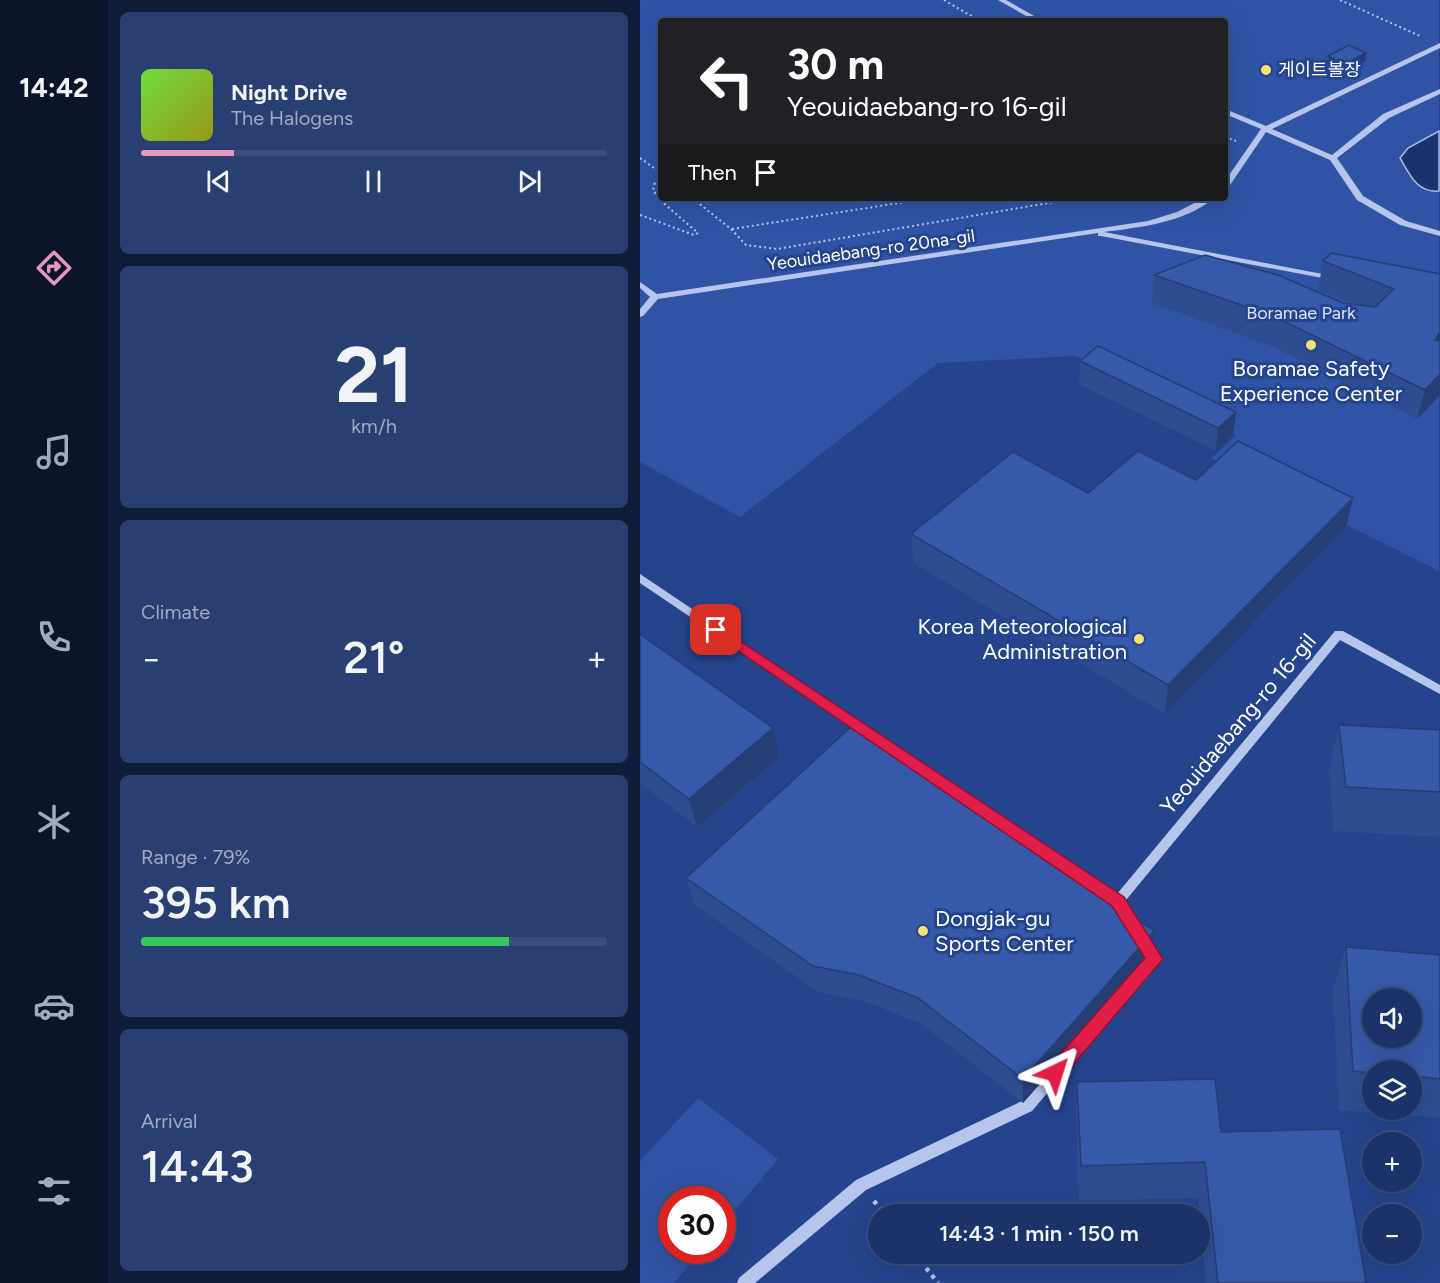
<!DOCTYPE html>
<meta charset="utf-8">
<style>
:root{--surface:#1c336a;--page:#293f72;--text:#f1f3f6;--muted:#a0aac1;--line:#3a4e7e;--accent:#e797bd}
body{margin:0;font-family:Figtree,"Noto Sans KR",sans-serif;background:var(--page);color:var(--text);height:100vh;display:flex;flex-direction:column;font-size:22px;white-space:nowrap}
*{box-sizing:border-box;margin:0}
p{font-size:20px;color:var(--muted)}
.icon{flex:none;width:33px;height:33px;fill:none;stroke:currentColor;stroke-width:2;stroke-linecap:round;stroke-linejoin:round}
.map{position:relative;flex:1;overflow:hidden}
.drawer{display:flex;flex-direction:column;gap:12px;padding:12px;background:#0f1c3a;width:532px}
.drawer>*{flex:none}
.top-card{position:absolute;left:18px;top:18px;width:570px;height:183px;border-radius:6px;box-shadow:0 6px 24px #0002,0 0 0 2px var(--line);background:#202124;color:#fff;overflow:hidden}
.tools{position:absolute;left:722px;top:988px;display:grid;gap:12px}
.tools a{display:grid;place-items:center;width:60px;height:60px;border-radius:50%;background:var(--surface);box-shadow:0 6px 24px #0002,0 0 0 2px var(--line);font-size:30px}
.speed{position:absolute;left:18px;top:1186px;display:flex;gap:12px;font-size:30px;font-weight:700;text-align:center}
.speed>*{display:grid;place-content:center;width:78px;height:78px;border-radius:50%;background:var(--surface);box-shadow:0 6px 24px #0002,0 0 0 2px var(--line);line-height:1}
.speed .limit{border:9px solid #d22;background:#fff;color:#111}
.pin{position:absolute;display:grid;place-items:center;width:51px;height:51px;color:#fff;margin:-26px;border-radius:12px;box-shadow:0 3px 9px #0006}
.me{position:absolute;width:66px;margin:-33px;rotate:41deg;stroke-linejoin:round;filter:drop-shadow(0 0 4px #0008)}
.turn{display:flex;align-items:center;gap:21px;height:126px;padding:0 30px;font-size:27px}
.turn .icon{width:78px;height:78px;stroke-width:2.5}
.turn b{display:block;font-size:42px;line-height:51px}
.then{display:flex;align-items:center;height:57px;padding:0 30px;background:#0003;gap:12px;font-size:22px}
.big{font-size:45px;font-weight:600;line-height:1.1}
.drawer .widget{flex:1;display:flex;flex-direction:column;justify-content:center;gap:9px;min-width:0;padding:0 21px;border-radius:9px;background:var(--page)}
.drawer .dial{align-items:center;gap:0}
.dial b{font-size:78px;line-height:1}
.song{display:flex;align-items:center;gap:18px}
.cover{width:72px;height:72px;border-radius:9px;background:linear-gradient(135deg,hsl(100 70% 55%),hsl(60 70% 35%))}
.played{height:6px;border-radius:3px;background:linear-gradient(90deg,var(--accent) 20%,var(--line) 20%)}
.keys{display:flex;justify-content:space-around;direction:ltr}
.heat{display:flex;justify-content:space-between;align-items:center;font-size:33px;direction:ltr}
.charge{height:9px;border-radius:4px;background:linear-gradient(90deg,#34c759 79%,var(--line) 0)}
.trip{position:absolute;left:228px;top:1204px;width:342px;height:60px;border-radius:30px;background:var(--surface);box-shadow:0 6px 24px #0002,0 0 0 2px var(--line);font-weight:600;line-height:60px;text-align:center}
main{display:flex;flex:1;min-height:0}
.dock{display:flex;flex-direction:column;width:108px;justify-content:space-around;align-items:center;background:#0b142a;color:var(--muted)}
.dock .icon{width:42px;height:42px}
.dock .selected{color:var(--accent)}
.dock b{font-size:27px;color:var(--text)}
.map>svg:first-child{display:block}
</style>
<main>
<nav class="dock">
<b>14:42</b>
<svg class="icon selected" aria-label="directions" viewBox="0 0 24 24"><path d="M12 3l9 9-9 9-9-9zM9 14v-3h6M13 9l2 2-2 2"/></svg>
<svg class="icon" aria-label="music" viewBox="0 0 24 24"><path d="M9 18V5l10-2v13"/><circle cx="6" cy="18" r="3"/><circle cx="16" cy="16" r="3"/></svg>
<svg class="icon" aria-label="phone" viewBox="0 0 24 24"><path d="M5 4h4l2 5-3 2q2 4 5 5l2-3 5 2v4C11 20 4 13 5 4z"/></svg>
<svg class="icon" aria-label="climate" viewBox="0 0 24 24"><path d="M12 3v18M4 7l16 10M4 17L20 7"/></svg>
<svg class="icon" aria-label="car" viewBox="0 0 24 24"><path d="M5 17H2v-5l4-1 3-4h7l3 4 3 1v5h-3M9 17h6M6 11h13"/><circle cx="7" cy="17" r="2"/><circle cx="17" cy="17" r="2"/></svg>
<svg class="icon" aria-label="filters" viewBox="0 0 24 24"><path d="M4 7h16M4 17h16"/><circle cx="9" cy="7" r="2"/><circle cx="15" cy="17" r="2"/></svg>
</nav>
<section class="drawer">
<div class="widget">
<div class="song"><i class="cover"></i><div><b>Night Drive</b><p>The Halogens</p></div></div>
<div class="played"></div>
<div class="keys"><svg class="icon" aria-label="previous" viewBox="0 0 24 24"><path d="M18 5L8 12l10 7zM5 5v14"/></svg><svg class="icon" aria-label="pause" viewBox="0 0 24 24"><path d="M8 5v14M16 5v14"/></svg><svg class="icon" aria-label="next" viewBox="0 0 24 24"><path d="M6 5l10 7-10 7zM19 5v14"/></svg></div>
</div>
<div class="widget dial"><b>21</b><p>km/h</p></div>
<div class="widget"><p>Climate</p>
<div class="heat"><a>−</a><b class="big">21°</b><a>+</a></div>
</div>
<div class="widget"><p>Range · 79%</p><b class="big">395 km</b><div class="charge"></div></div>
<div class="widget"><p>Arrival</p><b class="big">14:43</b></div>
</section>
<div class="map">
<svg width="800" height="1283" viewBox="0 0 800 1283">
<rect width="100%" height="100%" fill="#25448d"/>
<g fill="#3053a5" fill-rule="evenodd">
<path d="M0,0H799V571L572,458L596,435L436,356L298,363L100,517L0,462ZM21,21H585V198H21Z"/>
<path d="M58,1098L138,1159L83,1225L82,1200H32V1251H61L34,1283H0V1161Z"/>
</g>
<path fill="#1a326d" stroke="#a9beeb" stroke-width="1.5" d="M799,131V191C777,193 770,175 760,158L768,148Z"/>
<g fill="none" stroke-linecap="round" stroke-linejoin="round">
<g stroke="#b5c5eb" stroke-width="2" stroke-dasharray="2 3" stroke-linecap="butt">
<path d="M304,0L340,21"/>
<path d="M700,0L780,36"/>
<path d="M585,137L596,141"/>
<path d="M0,158L21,173"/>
<path d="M52,198L91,229L106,245L137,249L438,198"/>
<path d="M0,215L54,235L58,233L20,200L13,190L15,182L21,178"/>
<path d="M92,229L291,198"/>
</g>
<g stroke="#b5c5eb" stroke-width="4.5" stroke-dasharray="4 5" stroke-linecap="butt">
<path d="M234,1201L245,1215"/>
<path d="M275,1254L298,1283"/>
</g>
<g fill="#b5c5eb" fill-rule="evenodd">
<path d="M358,0H366L403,21H395Z"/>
<path d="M800,43V48L632,129L692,155L743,114L800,89V94L749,118L697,158L723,196L766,221L800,231V236L760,225L717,200L690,160L626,132L588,188H585V181L621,129L585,114V109L626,126Z"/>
<path d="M564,198H574C544,223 501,227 464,232L693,276L697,278L693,280L461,236H458V233L18,299L3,316L0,317V309L10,297L0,288V282L17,294L508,221L537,212Z"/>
<path d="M0,574L477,894L695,631H703L800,685V694L700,640L482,905L478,906L0,583Z"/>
<path d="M505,939C512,941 517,952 520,959L518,963L392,1111L226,1190L115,1283H97L99,1278L216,1180L382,1101L507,958L499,944L501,940Z"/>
</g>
</g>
<g fill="#2e4d91" fill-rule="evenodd">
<path d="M726,53L725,61L703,71L687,64L688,56Z"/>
<path d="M683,261L800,274V395L777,419L629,345L512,303L514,275L717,305L678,290Z"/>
<path d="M440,361L596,412L593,435L576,451L439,384Z"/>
<path d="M556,480L713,498L706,527L525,714L274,563L271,534L448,493Z"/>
<path d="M0,634L139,757L57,827L0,783Z"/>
<path d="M699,725L800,730V837L694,831L689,769Z"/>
<path d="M46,878L514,931L511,957L383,1103L282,1024L224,1001L178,992L55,905Z"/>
<path d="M706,947L800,955V1118L699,1110L693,989ZM732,1071H771V1110H732Z"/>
<path d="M437,1082L581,1132L726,1283H566L558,1198L439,1201L436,1120Z"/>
</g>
<g fill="#263e76">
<path d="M726,53L725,61L703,71L704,64Z"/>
<path d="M800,332V348L795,340Z"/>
<path d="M800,374V395L777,419L785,390Z"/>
<path d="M596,412L593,435L576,451L578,428Z"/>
<path d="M713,498L706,527L525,714L528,685Z"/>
<path d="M133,728L139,757L57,827L49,799Z"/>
<path d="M514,931L511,957L383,1103V1079Z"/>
</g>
<g fill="#3659a9" stroke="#263e76" stroke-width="1.5" fill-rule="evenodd">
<path d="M709,45L726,53L704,64L688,56Z"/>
<path d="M691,253L800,274V332L795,340L800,341V374L785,390L633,316L514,275L565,255L638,275L703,303L735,307L754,289L683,261Z"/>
<path d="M458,346L596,412L578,428L440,361Z"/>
<path d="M598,441L713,498L528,685L271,534L373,452L448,493L498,451L556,480Z"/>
<path d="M0,634L133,728L49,799L0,762Z"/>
<path d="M699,725L800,730V792L706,787Z"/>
<path d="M211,727L514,931L383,1079L278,998L219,975L173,966L46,878Z"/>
<path d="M706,947L800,955V1079L771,1076V1071H732V1073L713,1071ZM732,999H771V1038H732Z"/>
<path d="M575,1079L581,1132L700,1129L726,1283H578L565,1162L441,1166L437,1082Z"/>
</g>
<path fill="#e11d48" stroke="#92132f" stroke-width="1.5" d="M76,625L484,897L523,959L421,1079L415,1081L409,1079L406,1073L409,1067L505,958L472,906L72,633L70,630Z"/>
<g fill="#f4e279" stroke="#25448d" stroke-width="2">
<circle cx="626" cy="70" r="6"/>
<circle cx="671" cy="345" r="6"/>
<circle cx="499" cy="639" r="6"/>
<circle cx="283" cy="931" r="6"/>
</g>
<g text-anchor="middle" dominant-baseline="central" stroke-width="6" stroke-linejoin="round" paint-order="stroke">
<g font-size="18" fill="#fff" stroke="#25448d" text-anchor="start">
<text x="638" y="70">게이트볼장</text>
</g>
<g font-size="18" fill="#fff" stroke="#25448d">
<text transform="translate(231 250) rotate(-8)">Yeouidaebang-ro 20na-gil</text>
</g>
<g font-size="18" fill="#d9e3f8" stroke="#25448d">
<text x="661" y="313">Boramae Park</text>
</g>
<g font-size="22" fill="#fff" stroke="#25448d">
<text x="671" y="368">Boramae Safety<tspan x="671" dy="25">Experience Center</tspan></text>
<text x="487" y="626" text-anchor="end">Korea Meteorological<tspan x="487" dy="25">Administration</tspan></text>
<text x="295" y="918" text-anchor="start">Dongjak-gu<tspan x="295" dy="25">Sports Center</tspan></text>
</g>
<g font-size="22" fill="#fff" stroke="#25448d">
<text transform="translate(598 724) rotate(-50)">Yeouidaebang-ro 16-gil</text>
</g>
</g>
</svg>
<div class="tools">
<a><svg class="icon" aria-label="sound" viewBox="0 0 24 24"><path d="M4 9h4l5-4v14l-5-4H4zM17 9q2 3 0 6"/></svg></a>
<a><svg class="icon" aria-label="layers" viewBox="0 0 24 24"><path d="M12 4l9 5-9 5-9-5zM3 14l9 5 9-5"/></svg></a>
<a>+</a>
<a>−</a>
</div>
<div class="speed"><div class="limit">30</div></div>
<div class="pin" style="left:76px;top:630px;background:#d93025"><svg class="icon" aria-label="arrive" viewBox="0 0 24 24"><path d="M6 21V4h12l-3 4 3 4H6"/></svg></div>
<svg class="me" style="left:415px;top:1073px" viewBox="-20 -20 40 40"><path d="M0-17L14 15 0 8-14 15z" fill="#e11d48" stroke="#fff" stroke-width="4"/></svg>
<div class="trip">14:43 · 1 min · 150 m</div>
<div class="top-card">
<div class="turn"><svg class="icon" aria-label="left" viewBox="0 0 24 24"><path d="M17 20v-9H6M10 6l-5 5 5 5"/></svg><div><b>30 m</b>Yeouidaebang-ro 16-gil</div></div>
<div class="then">Then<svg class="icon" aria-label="arrive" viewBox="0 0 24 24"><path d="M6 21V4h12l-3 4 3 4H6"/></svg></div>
</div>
</div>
</main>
